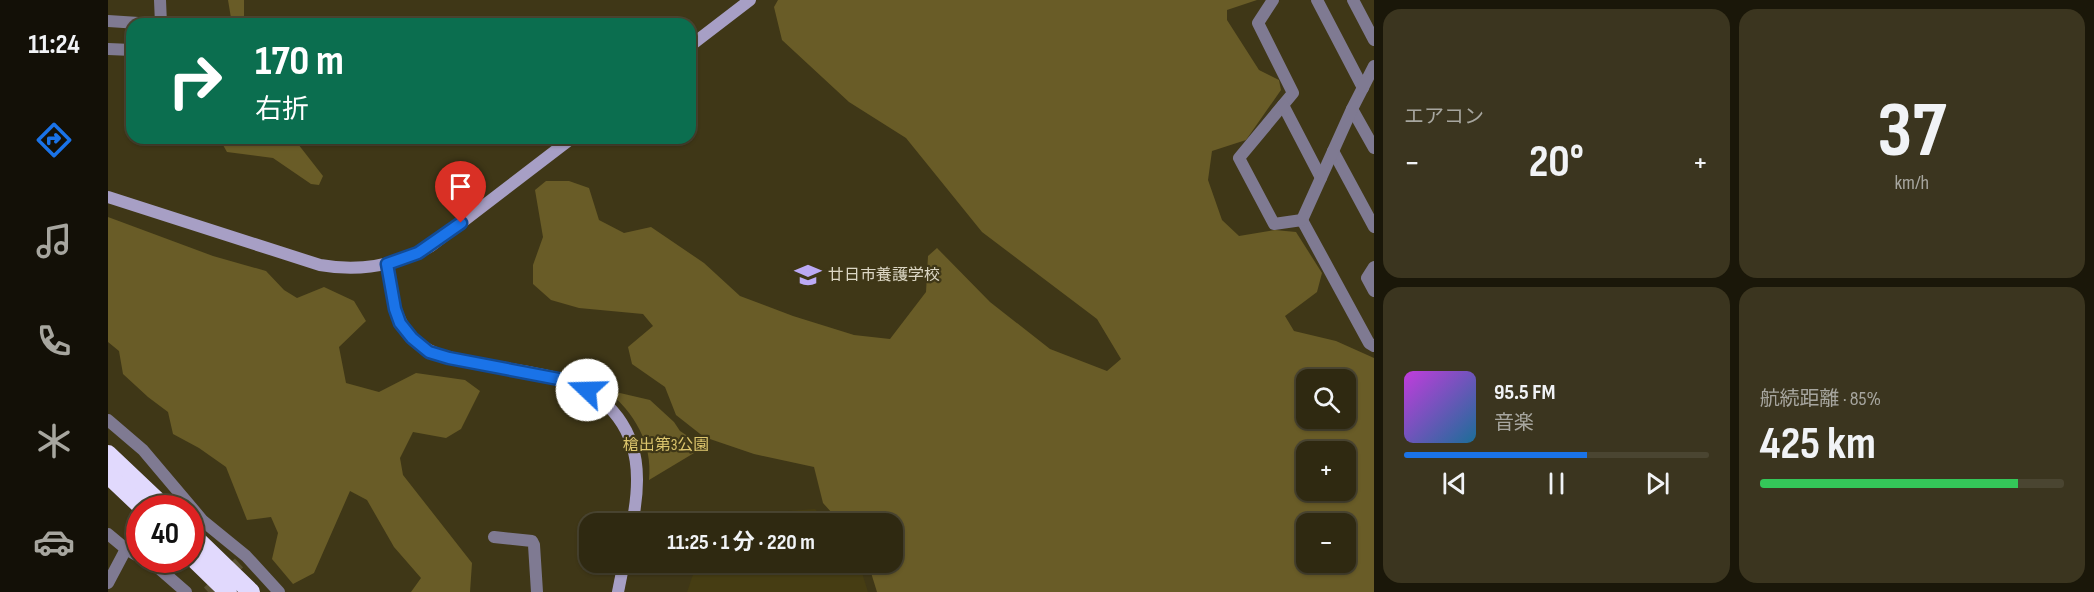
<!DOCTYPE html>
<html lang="ja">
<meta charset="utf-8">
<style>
:root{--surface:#2f2911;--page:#3b351f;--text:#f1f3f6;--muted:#a7a69f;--line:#4a4531;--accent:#1a73e8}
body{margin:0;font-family:"Sofia Sans Condensed","Noto Sans JP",sans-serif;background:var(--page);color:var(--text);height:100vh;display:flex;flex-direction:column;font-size:22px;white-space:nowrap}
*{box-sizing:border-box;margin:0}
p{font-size:20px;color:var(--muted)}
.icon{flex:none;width:33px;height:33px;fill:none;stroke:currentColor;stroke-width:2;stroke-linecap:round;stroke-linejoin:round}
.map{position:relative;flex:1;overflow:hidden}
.drawer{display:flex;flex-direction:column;gap:9px;padding:9px;background:#1a1709;width:720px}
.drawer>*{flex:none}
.hud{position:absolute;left:18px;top:18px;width:570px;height:126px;border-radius:18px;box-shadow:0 2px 4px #0004,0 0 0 2px var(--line);background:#0b6e4f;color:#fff;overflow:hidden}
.fabs{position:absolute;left:1188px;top:369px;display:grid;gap:12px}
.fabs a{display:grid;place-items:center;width:60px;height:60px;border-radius:12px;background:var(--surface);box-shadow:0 2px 4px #0004,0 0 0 2px var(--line);font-size:30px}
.speed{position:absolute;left:18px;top:495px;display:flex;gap:12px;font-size:30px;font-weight:700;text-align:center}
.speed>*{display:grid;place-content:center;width:78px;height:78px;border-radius:50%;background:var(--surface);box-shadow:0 2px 4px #0004,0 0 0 2px var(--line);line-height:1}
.speed .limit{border:9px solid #d22;background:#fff;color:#111}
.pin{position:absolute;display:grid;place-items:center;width:51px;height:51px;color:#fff;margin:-62px -26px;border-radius:50% 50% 50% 0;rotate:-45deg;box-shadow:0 0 6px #0007}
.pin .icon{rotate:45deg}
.me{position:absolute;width:66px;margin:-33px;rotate:291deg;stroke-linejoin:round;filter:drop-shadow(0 0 4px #0008)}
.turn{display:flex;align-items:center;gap:21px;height:126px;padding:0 30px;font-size:27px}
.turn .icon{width:78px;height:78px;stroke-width:2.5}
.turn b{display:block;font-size:42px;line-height:51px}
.big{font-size:45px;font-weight:700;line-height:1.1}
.drawer .tile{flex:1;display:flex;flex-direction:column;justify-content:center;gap:9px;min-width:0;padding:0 21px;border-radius:18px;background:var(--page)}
.drawer .dial{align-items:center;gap:0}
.dial b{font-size:78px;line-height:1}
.song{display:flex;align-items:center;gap:18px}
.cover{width:72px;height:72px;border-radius:9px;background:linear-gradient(135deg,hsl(290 70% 55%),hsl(200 70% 35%))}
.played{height:6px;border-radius:3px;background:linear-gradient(90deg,var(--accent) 60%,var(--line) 60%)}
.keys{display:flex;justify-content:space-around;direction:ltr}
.heat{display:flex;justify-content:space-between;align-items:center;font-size:33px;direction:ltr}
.charge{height:9px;border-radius:4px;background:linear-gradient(90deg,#34c759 85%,var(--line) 0)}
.drawer .tiles{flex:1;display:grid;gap:9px;grid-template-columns:repeat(2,1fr)}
.trip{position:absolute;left:471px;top:513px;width:324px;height:60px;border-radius:18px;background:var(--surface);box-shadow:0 2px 4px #0004,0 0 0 2px var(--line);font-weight:700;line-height:60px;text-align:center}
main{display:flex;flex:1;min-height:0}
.tab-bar{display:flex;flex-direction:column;width:108px;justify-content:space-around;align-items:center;background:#131007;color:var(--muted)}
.tab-bar .icon{width:42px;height:42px}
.tab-bar .selected{color:var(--accent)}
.tab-bar b{font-size:27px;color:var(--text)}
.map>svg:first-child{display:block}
</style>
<main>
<nav class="tab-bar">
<b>11:24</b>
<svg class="icon selected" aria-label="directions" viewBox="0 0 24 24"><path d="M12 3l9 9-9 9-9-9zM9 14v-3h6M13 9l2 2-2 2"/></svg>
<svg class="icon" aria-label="music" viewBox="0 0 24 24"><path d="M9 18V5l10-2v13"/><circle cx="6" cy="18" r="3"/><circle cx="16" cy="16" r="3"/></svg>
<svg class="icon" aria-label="phone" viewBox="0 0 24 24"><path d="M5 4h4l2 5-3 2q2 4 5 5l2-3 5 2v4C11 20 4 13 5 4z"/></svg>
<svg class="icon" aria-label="climate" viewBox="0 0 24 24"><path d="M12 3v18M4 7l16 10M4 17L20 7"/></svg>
<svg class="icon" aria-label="car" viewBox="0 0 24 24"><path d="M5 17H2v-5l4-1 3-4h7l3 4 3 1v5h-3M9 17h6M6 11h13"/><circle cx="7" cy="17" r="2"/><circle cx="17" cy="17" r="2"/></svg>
</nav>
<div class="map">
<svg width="1266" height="592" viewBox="0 0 1266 592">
<rect width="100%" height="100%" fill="#3f3717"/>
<g fill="#463d13">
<path d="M707,509L720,523H615L626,515Z"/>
<path d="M589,563H751L760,592H579Z"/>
</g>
<g fill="#695c27" fill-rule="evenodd">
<path d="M120,0H136V24H124Z"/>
<path d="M670,0H1149L1119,10V20L1151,70L1171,80L1173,90L1138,140L1104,151L1100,180L1114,220L1131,236L1167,230L1188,232L1214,273L1209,292L1177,316L1186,331L1228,341L1266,358V592H769L760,563L784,562V524L733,523L715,503L706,467L646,454L596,437L568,415L557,387L524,364L520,347L545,326L535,314L471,308L443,300L425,284V265L435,237L427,190L438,181H461L481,188L491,220L516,233L543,227L596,263L632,296L685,316L746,335L782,339L818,292L820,256L829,248L882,302L942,349L999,371L1013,359L989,319L874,232L798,138L741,102L674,40L666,7ZM1198,380H1238V418H1198ZM1198,452H1238V490H1198ZM1198,524H1238V562H1198Z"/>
<path d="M111,138H189L190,144L215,176L211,185L203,184L165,158L119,152Z"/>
<path d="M0,217L105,256L158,271L176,290L189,298L216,287L246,301L258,321L231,347L238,383L271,392L308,373L357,380L372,391L353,429L338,438L305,432L292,458L295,475L364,563L362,592H303L313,578L286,547L259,500L242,491L206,573L185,584L164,559L170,533L163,517L139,520L118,467L91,448L65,434L60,412L40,397L15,374L11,351L0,342Z"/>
<path d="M499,390L542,400L566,422L572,431L596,447L541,480C545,443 526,413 499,390Z"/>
</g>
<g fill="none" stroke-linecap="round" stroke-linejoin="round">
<path stroke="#574f31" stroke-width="12" stroke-dasharray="12 6" stroke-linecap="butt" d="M100,592L131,563"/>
<g stroke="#7f7a92" stroke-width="12">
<path d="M52,0L53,24"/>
<path d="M1165,0L1150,23L1185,93L1131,158L1166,224L1194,220L1261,343L1266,346"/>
<path d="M1209,0L1255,88"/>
<path d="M1245,0L1266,40"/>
<path d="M0,21L46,24"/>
<path d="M0,49L24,50"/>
<path d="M1175,105L1213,178"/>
<path d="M1244,109L1266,148"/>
<path d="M1225,151L1266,227"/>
<path d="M1194,220L1244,109L1266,66"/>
<path d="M1266,267L1259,278L1266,291"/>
<path d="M0,420L35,450L95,521L138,556L171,592"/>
<path d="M0,534L18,549L32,557"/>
<path d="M386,537L424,541L426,545L429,592"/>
<path d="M37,560L47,565L78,592"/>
<path d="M0,583L18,549"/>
</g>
<g stroke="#a79fc5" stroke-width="12">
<path d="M582,46L642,0"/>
<path d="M0,197L212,265C252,272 288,266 323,246L464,138"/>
<path d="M279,264C283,290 285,316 303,337C321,356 346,358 370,363C399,369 431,372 460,381C474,385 488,394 499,405C533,438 533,480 524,524"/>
<path d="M510,592L516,562"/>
</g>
<g stroke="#e1d9fd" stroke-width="18">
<path d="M0,454L57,508"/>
<path d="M0,475L35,508"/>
<path d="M82,533L143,592"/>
<path d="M82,555L120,592"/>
</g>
</g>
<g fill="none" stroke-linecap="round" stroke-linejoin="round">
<g stroke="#114b97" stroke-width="15">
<path id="route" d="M353,223L310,253L279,264L287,309L292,323L304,338L321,352L341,358L461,381L479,390"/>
</g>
<use href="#route" stroke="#1a73e8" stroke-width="10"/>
</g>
<defs>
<g id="school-bare" transform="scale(2.07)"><path d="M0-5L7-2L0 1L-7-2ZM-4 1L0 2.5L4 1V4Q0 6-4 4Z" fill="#bcaaf5" stroke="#3f3717" stroke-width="2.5" paint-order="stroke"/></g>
</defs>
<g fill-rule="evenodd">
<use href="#school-bare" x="700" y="275"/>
</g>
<g text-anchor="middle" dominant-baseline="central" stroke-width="4.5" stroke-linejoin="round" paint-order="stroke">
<g font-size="16" fill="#dcd7c5" stroke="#3f3717" text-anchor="start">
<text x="720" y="275">廿日市養護学校</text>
</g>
<g font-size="16" fill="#ddc66d" stroke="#3f3717">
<text x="558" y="445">槍出第3公園</text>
</g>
</g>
</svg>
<div class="fabs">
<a><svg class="icon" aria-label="search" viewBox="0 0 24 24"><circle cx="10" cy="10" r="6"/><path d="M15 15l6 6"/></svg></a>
<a>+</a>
<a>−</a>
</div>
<div class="speed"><div class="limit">40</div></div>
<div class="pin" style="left:353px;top:223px;background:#d93025"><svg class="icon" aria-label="arrive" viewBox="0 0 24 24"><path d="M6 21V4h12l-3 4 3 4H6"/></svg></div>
<svg class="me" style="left:479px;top:390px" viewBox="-20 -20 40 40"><circle r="19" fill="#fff"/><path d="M0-13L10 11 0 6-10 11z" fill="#1a73e8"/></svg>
<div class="trip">11:25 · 1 分 · 220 m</div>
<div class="hud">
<div class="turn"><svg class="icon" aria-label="right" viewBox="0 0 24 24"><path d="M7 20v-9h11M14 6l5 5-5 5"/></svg><div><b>170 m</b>右折</div></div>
</div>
</div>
<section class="drawer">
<div class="tiles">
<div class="tile"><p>エアコン</p>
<div class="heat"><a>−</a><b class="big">20°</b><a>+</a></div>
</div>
<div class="tile dial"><b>37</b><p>km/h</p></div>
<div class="tile">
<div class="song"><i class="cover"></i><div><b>95.5 FM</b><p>音楽</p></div></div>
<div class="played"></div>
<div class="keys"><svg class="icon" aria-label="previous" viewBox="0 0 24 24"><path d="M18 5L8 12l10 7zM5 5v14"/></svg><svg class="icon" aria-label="pause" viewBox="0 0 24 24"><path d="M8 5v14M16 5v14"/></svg><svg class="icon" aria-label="next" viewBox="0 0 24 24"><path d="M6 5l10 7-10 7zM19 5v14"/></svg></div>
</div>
<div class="tile"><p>航続距離 · 85%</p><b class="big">425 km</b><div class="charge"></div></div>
</div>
</section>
</main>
